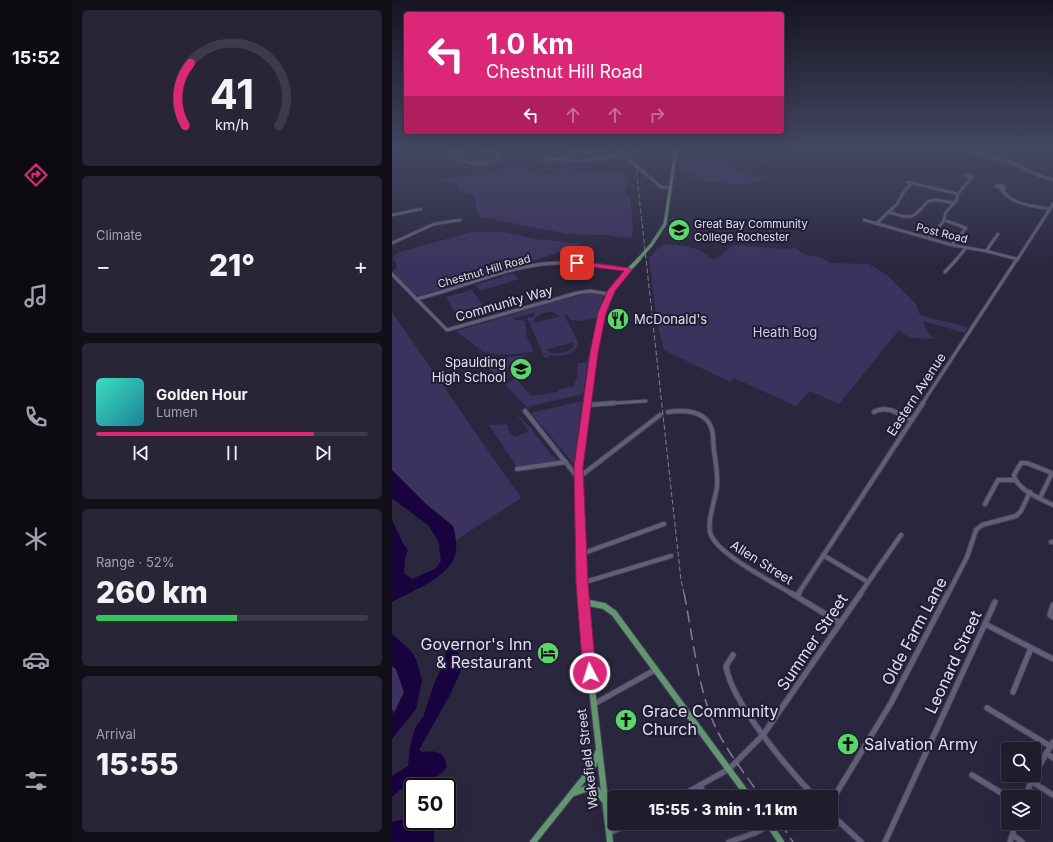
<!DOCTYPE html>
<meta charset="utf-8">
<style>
:root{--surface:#201c2e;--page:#282536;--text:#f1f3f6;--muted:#a2a1aa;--line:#3d3a4a;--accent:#db2777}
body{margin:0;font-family:Inter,sans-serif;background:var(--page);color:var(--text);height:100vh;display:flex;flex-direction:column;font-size:15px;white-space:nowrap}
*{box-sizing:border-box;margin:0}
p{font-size:13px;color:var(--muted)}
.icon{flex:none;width:22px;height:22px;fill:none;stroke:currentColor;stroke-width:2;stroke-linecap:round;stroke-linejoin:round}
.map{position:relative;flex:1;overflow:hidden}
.side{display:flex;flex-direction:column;gap:10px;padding:10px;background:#120f19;width:320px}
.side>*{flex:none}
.hud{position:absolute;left:12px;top:12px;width:380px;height:122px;border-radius:4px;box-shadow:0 4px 16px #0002,0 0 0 1px var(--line);background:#db2777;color:#fff;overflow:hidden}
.controls{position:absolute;left:609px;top:742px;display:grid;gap:8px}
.controls a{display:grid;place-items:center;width:40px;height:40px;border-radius:4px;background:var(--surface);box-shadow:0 4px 16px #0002,0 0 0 1px var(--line);font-size:20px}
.speed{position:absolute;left:12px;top:778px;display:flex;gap:8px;font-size:20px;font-weight:700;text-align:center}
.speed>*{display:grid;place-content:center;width:52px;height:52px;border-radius:50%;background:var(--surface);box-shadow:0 4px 16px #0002,0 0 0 1px var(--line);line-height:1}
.speed .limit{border:2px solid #111;border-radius:6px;background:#fff;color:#111}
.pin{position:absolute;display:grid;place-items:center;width:34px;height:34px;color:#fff;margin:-17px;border-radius:8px;box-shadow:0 2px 6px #0006}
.me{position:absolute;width:44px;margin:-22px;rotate:355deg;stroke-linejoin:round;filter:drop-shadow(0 0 3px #0008)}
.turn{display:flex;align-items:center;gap:14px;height:84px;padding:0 16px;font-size:18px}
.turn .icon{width:52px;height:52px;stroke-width:2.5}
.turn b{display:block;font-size:28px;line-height:34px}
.lanes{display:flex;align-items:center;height:38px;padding:0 16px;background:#0003;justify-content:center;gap:20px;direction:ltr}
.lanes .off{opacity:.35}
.big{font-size:30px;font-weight:800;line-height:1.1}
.side .card{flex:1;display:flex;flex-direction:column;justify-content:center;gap:6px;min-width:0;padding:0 14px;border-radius:6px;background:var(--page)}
.side .dial{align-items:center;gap:0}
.dial svg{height:104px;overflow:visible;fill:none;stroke:var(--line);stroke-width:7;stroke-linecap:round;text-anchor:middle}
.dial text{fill:var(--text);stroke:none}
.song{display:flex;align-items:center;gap:12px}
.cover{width:48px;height:48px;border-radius:6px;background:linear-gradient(135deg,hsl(170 70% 55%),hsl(190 70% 35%))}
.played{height:4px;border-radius:2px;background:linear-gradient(90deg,var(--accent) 80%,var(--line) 80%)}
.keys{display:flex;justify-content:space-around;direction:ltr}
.heat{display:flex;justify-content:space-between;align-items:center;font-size:22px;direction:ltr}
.charge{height:6px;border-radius:3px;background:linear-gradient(90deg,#34c759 52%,var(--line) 0)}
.trip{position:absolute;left:216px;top:790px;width:230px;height:40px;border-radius:4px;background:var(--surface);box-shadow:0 4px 16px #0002,0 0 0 1px var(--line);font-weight:800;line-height:40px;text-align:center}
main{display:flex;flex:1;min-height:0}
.tabs{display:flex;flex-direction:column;width:72px;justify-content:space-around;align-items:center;background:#0d0b12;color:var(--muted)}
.tabs .icon{width:28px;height:28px}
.tabs .active{color:var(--accent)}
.tabs b{font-size:18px;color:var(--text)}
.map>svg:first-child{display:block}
</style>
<main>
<nav class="tabs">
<b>15:52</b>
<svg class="icon active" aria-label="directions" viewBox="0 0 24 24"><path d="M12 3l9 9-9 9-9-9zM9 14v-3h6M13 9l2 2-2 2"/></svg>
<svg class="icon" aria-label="music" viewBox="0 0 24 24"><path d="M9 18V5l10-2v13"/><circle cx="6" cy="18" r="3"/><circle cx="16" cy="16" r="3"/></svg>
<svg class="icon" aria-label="phone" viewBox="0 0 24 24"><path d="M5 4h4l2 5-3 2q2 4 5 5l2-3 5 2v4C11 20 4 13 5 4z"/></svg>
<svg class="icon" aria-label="climate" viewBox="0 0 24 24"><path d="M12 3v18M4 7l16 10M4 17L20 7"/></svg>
<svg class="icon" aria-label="car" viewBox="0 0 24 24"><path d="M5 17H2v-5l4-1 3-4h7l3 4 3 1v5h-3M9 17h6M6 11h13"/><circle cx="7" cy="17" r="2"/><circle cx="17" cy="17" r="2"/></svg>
<svg class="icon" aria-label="filters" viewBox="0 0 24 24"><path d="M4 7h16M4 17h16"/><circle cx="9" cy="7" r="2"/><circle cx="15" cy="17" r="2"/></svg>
</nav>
<section class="side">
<div class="card dial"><svg viewBox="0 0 100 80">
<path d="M14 69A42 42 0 1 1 86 69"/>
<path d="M14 69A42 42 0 0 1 18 21" stroke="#db2777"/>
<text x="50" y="56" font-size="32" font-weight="700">41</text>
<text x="50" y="72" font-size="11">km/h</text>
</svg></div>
<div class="card"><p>Climate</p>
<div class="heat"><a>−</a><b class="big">21°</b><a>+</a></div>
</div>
<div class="card">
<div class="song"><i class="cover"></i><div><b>Golden Hour</b><p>Lumen</p></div></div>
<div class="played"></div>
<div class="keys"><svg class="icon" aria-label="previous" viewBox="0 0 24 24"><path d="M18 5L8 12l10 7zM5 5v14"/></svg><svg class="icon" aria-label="pause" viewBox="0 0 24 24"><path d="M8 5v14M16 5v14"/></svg><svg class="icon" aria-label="next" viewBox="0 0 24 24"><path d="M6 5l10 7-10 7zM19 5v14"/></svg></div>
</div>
<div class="card"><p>Range · 52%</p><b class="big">260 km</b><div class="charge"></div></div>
<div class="card"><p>Arrival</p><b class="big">15:55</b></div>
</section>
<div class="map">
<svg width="661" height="842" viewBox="0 0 661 842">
<rect width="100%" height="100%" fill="#2a263e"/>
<g fill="#3b335e" fill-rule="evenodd">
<path d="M318,164L341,168L348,172L377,179L350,185L308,181L288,167L290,165Z"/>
<path d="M166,168L186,172L229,171L236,177V184L232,192L238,197L241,226L240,237L233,238L216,235L176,234L89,217C81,208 86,204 82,197C79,193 69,193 65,189V183L45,181L52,178C78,176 106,168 132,170C141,171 154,177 162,172L158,169Z"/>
<path d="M80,232H111L143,239L190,244L127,266L28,296C16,292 9,281 1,271L5,267L4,263L0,258L7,252Z"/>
<path d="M274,244C286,245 298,246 309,251C314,253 319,261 325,258C332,255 334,247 343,245L395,249L403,247L411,254L430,258L439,263L477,264L495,275L524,304L528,315L575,327L573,333L531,321L535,331L542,339C530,338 515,340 507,330L447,404L418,391L404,406L342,378L338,382L272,350L265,322L257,258L265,249Z"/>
<path d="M121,273L127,279L88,291L83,285Z"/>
<path d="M80,290L94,310L67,319L54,297Z"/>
<path d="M199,293L212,295L205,318L187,321L179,320L175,315H172L186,342C184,356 167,357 156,355L157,357L153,358L135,318L138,317L139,318L143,315L142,313L122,318L123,320H132L131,321L134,322L133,325L135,328L133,333L142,351L139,352L113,355L91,352L64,331L146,307L159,302ZM160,312L169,316L141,323C143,314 152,312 160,312ZM182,342L181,347C174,354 162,356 154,350Z"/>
<path d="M0,312L129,498L64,540L61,526L34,504L0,470Z"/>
<path d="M136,355L115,365L117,367L110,371L113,373L105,377L87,358H106Z"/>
<path d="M196,355H197L191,394L135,407L116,388L114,384L124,378L139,396L166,392V390L182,386L184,379L185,378L186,363H195Z"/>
<path d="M190,401L182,463H181L139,413Z"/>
<path d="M128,417L139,428L160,456L167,461L126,468L97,425L115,424L117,427L115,428L122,437L137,431L128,419H125Z"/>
<path d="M0,666L4,669L12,692L1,714L0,709Z"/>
</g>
<g fill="#18033e">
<path d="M0,470L34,504L61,526C63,533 65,543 64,551C60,577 21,590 0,602V520L11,543L16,550L13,558L12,573L20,579L43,569L49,561L47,548L48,545L37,526L0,498Z"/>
<path d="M0,634L19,651L24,659L30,680L24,709L0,739V709L2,714L12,692L4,669L0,666Z"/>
<path d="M60,642L67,654L69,670L59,693L27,750L30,752C44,751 52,750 55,767L46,776L15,784L0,797V776L16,766L18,746L23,728L31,717L42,684L54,658L52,645Z"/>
<path d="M16,818L21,819V821C31,821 33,824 42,826V842H0V822Z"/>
</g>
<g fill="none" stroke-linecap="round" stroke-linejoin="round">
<g stroke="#454055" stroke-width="4">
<g id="minor-far3">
<path d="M67,149L60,152V156C75,164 92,169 107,157L105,154L92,149"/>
<path d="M224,149L269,187L278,188"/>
<path d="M586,152L589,155L581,153Z"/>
<path d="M589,155L621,163L648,176L661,180"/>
<path d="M154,157L158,158L151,159Z"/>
<path d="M158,159L191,161L230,155"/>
<path d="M170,160L184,153L208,149"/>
<path d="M576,175L580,177L574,176Z"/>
<path d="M515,182L566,194"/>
<path d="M608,185L613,187L612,189L604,186Z"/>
<path d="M609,189C620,205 641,206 658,209"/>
<path d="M496,212C520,219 520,220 536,201L544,200L562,203"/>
<path d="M0,215L29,209"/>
<path d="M472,220L560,245L594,251L625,259"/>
<path d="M552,220L574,228L560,245"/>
<path d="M484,224L505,204L511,193L520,183"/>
<path d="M536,238L551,222L554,212L564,201L566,194L579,178"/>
<path d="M0,243L42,224L68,220"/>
<path d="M594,251L606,234"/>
<path d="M564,260L574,248"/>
<path d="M625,260L661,204"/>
</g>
</g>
<g stroke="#454055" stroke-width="4.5">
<g id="minor-far2">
<path d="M553,272L565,259"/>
<path d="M0,274L55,330L185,293L198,291L217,294"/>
<path d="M24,299C67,289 108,269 151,264C180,261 209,265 237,270"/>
<path d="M208,404L254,401"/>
<path d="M530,404L625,259"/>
</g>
</g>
<g stroke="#454055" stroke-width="6">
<g id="minor-far1">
<path d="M195,405L222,403"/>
<path d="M133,411L186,478L268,415"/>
<path d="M276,412C291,410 312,410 319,427C322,434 321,443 322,451C324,463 326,475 325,487C323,500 314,524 319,535C327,555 381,582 400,594"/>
<path d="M482,412C495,404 508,415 520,420"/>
<path d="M125,469L174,462"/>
<path d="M648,498L660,473L635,463H629L622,475C625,490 649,499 661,505"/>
<path d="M593,504L606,480H622"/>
<path d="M659,542H661"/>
<path d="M189,554L272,524"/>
<path d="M431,555L476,582"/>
<path d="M190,583L279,556"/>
<path d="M406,594L531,403"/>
<path d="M468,594L509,535"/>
<path d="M556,594L575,557L584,530L590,525L624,516L629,511L638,492"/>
</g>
</g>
<g stroke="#454055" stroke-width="7">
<g id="minor">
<path d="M399,593L448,623"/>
<path d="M405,596L407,593"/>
<path d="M661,605L658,615L661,617"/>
<path d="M593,624L661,659"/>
<path d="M341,655L334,666C339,702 397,770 423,797"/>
<path d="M621,692L639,648"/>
<path d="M202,704L263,670"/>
<path d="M595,708L658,746"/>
<path d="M654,753L661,758"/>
<path d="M580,775L616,797"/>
<path d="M642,775L661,742"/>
<path d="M639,781L661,795"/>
<path d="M308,785L313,797"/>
<path d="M287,797L337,769L371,735L469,593"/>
<path d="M633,797L642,775"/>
<path d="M439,802L499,703L556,593"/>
<path d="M439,814L469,842"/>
<path d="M217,833L240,823"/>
<path d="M621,835L630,842"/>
<path d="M337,842L363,833L378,825"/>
<path d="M493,842L603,602"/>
<path d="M618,842L624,823"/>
</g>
</g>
<g stroke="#454055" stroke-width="4.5">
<path id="major-far3" d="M246,260L260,244L273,224L284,149"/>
</g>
<g stroke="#454055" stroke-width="5.5">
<path id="major-far2" d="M195,404C200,366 201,323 221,289C227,278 239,268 247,259"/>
</g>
<g stroke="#454055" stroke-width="7">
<path id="major-far1" d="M191,594L186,467L195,403"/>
</g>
<g stroke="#454055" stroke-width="8">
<g id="major">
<path d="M191,593L193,629L218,842"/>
<path d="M192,602L212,606L222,613L357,797"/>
<path d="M182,793L199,787L205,790L211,799"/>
<path d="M376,823L389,842"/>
<path d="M141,842L197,772L202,764L206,752"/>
</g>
</g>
<use href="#minor-far3" stroke="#615e79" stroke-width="2.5"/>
<use href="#minor-far2" stroke="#615e79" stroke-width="3"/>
<use href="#minor-far1" stroke="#615e79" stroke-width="4"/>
<use href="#minor" stroke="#615e79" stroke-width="5"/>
<use href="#major-far3" stroke="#619671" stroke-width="3"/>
<use href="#major-far2" stroke="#619671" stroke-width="4"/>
<use href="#major-far1" stroke="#619671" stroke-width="5"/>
<use href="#major" stroke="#619671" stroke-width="6"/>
<path stroke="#817e92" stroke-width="1" stroke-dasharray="5 2.5" stroke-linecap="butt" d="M242,149L289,580L292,594"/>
<g stroke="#817e92" stroke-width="1.5" stroke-dasharray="12 6" stroke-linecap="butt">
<path d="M292,593C300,632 305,682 320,719C331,747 352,772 369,797"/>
<path d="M388,823L401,842"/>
</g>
</g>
<linearGradient id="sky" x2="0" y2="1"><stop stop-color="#171522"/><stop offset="0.56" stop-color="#444763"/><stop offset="1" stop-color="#444763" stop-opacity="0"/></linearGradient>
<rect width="661" height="267" fill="url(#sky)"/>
<path fill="#db2777" stroke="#8e194d" d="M185,261L237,268L240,270L223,291L214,313L206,353L191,467L196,583L204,673L202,677L198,679L193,677L191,673L184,583L182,467L198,353L206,313L216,290L232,271L183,265V262Z"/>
<defs>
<g id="university-disc" transform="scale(1.15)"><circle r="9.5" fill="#5cd56d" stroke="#201c33"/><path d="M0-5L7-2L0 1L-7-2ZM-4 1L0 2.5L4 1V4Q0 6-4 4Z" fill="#111"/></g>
<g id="restaurant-disc" transform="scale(1.15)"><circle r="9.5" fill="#5cd56d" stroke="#201c33"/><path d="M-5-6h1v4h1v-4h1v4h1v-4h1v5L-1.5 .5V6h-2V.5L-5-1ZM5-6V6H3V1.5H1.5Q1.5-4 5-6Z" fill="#111"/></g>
<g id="school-disc" transform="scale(1.15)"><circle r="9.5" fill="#5cd56d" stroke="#201c33"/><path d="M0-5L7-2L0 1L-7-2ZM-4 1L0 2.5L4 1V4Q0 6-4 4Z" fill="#111"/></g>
<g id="hotel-disc" transform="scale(1.15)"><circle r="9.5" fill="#5cd56d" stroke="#201c33"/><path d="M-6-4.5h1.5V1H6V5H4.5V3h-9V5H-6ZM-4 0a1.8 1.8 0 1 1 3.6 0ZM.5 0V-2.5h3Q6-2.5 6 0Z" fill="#111"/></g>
<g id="church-disc" transform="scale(1.15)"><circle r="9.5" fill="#5cd56d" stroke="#201c33"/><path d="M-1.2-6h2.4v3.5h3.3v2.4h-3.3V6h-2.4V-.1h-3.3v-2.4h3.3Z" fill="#111"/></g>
</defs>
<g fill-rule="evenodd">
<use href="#university-disc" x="287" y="230"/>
<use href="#restaurant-disc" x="226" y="319"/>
<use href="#school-disc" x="129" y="369"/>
<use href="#hotel-disc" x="156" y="653"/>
<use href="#church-disc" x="234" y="720"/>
<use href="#church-disc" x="456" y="744"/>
</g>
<g text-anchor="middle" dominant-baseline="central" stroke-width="4" stroke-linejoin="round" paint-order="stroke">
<g font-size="11" fill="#e2e0f0" stroke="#201c33" text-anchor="start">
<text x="302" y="224">Great Bay Community<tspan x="302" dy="13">College Rochester</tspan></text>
</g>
<g font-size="11" fill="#e2e0f0" stroke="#201c33">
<text transform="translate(550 233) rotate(14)">Post Road</text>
<text transform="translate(92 271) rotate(-16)">Chestnut Hill Road</text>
</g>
<g font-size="13" fill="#e2e0f0" stroke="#201c33">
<text transform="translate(112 303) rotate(-16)">Community Way</text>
<text transform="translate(524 394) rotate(-57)">Eastern Avenue</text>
<text transform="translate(370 562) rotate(32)">Allen Street</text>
<text transform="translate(195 759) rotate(-97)">Wakefield Street</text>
</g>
<g font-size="13" fill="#e2e0f0" stroke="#201c33" text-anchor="start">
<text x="242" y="319">McDonald's</text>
<text x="114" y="362" text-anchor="end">Spaulding<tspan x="114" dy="15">High School</tspan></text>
</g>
<g font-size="13" fill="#cec9ef" stroke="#201c33">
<text x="393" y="332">Heath Bog</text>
</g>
<g font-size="16" fill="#e2e0f0" stroke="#201c33">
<text transform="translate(522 631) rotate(-62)">Olde Farm Lane</text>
<text transform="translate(420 642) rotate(-56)">Summer Street</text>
<text transform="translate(561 662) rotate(-65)">Leonard Street</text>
</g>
<g font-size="16" fill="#e2e0f0" stroke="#201c33" text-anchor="start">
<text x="140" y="644" text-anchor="end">Governor's Inn<tspan x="140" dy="18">&amp; Restaurant</tspan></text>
<text x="250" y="711">Grace Community<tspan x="250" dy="18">Church</tspan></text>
<text x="472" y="744">Salvation Army</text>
</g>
</g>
</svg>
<div class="controls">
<a><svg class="icon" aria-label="search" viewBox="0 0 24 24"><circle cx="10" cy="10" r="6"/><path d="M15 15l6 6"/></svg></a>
<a><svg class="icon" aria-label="layers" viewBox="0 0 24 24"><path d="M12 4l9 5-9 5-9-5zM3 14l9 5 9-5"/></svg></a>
</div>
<div class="speed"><div class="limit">50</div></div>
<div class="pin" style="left:185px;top:263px;background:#d93025"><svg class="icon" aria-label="arrive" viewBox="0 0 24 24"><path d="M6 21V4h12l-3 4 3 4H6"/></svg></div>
<svg class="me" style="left:198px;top:673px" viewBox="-20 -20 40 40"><circle r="17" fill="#db2777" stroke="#fff" stroke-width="3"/><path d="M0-11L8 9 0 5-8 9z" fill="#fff"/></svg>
<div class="trip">15:55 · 3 min · 1.1 km</div>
<div class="hud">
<div class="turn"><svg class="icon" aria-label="left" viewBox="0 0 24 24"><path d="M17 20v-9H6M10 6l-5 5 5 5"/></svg><div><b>1.0 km</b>Chestnut Hill Road</div></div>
<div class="lanes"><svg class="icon" aria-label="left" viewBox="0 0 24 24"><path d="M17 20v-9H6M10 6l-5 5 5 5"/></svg><svg class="icon off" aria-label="ahead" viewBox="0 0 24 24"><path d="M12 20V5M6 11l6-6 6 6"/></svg><svg class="icon off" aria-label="ahead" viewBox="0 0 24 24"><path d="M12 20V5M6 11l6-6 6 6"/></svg><svg class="icon off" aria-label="right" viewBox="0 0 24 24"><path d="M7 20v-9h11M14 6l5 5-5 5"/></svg></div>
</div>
</div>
</main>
